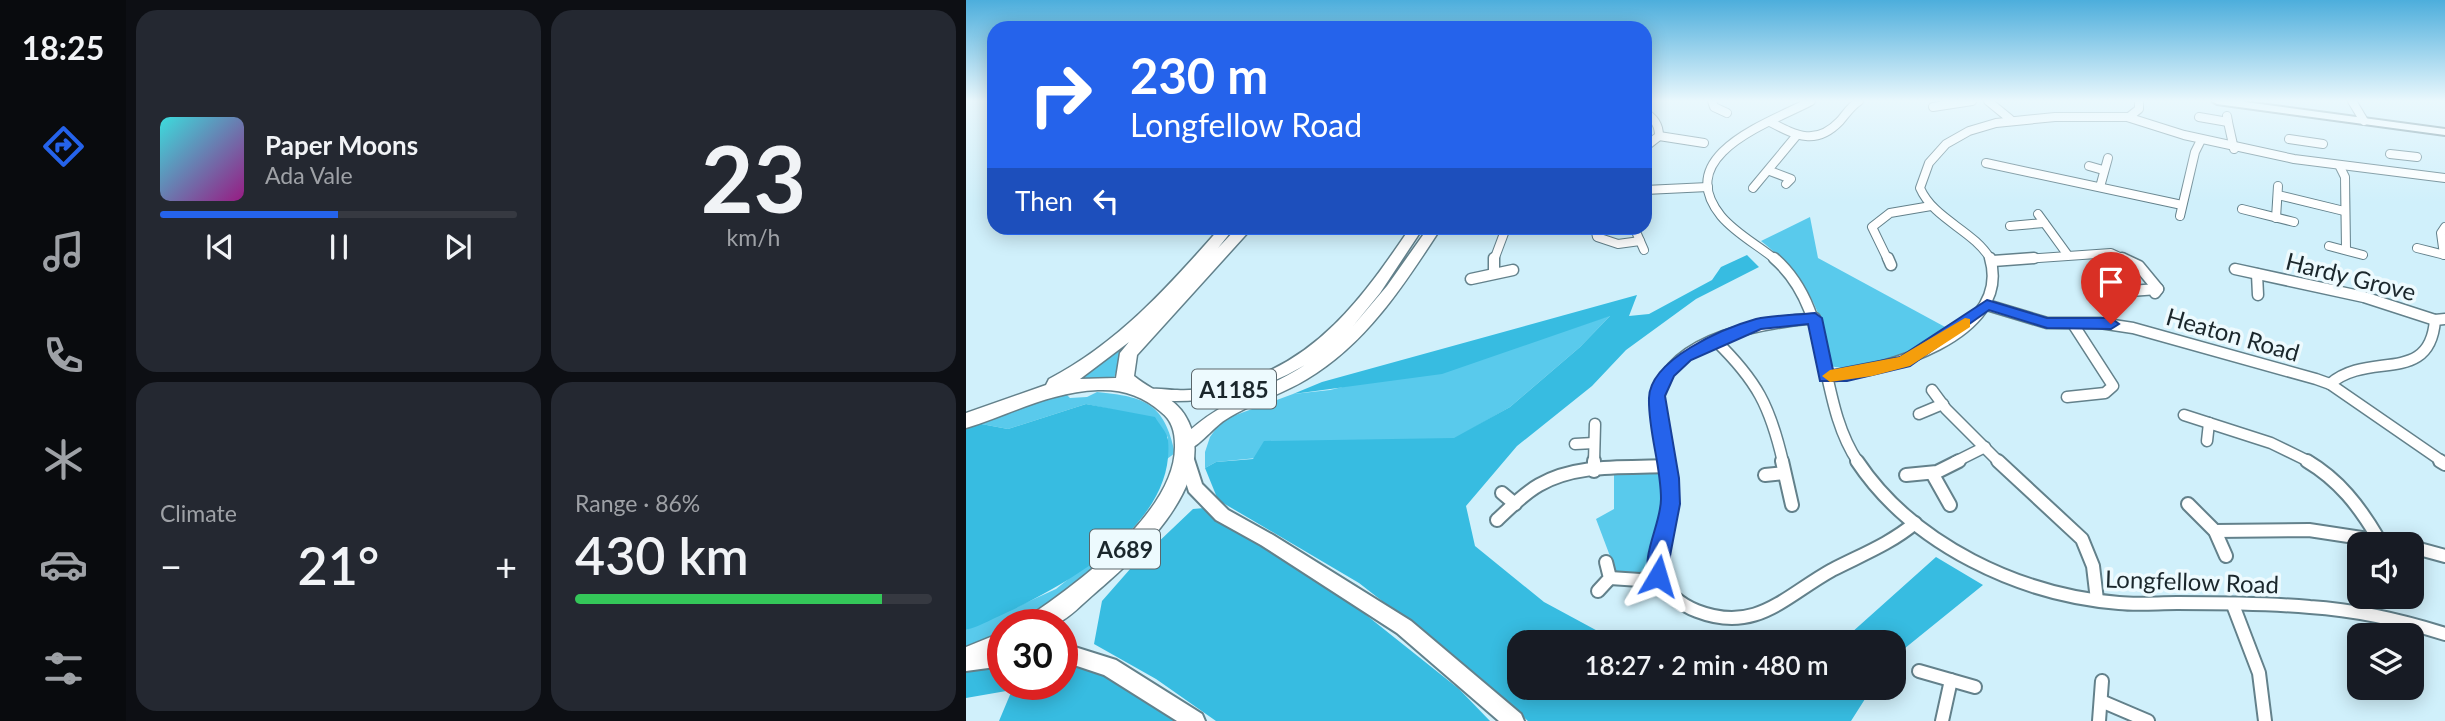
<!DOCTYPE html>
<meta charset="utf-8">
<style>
:root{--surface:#171b24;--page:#242831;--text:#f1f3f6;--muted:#9ea1a6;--line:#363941;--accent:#2563eb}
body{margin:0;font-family:Lato,sans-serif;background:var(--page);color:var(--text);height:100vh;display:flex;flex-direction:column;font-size:26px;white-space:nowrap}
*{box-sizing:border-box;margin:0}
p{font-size:23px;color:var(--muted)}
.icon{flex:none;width:38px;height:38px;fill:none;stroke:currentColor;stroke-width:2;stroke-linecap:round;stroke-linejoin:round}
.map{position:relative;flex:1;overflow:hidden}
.sheet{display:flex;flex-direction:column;gap:10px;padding:10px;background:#0d0f14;width:840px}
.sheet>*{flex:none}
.hud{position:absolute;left:21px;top:21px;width:665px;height:214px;border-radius:21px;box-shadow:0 4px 18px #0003;background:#2563eb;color:#fff;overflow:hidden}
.tools{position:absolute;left:1381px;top:532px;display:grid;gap:14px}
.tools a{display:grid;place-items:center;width:77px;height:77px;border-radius:14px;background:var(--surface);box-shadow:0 4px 18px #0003;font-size:35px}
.speed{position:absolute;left:21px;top:609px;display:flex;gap:14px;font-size:35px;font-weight:700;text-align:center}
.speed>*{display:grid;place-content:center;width:91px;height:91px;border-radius:50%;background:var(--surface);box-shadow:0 4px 18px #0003;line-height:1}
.speed .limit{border:10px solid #d22;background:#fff;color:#111}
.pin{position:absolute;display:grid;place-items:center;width:60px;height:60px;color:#fff;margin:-72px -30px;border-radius:50% 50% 50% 0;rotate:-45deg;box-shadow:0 0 7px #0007}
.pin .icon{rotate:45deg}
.me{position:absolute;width:77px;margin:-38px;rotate:7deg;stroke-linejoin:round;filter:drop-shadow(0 0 5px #0008)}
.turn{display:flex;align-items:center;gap:24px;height:147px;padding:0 28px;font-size:32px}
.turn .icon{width:91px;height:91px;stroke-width:2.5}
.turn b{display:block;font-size:49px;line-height:60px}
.then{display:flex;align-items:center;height:66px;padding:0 28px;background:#0003;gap:14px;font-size:26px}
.big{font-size:52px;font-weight:600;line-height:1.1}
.sheet .widget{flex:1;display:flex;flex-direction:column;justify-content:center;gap:10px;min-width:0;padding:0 24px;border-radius:21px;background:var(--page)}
.sheet .dial{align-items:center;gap:0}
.dial b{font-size:91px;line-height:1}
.song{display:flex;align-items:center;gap:21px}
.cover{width:84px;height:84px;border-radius:10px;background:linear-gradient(135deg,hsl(180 70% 55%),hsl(310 70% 35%))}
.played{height:7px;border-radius:4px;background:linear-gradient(90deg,var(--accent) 50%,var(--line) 50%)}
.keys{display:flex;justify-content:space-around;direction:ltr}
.heat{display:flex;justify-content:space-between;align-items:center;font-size:38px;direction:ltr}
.charge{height:10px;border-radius:5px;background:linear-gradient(90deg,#34c759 86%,var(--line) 0)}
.sheet .tiles{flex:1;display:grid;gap:10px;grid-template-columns:repeat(2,1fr)}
.trip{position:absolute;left:541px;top:630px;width:399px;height:70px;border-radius:21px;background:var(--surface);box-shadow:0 4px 18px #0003;font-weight:600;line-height:70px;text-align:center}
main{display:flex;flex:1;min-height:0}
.tab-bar{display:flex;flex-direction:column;width:126px;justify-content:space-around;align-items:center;background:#090b0e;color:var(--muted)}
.tab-bar .icon{width:49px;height:49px}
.tab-bar .selected{color:var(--accent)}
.tab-bar b{font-size:32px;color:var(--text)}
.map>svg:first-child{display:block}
</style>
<main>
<nav class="tab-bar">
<b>18:25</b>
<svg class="icon selected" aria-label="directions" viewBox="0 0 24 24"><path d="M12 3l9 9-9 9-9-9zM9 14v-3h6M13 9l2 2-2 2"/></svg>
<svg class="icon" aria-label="music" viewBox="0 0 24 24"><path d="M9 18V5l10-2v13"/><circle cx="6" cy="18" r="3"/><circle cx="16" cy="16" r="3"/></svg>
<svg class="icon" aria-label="phone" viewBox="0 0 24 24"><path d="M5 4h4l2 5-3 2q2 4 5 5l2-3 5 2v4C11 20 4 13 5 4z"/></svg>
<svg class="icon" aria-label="climate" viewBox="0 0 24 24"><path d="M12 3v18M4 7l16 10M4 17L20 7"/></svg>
<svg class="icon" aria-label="car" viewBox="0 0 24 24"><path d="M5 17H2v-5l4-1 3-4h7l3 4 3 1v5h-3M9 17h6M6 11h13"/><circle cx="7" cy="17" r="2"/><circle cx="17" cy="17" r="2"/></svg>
<svg class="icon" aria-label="filters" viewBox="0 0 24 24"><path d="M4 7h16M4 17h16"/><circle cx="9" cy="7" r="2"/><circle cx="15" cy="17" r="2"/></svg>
</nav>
<section class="sheet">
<div class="tiles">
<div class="widget">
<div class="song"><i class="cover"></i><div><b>Paper Moons</b><p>Ada Vale</p></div></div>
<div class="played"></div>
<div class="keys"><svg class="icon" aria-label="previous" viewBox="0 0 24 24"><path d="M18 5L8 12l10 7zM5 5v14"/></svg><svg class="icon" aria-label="pause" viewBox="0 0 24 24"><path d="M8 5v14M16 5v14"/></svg><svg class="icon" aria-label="next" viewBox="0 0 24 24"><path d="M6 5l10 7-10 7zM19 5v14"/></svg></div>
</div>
<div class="widget dial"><b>23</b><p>km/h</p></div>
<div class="widget"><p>Climate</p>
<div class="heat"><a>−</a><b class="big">21°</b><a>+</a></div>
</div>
<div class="widget"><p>Range · 86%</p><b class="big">430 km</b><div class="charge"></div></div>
</div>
</section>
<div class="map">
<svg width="1479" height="721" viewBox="0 0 1479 721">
<rect width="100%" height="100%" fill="#d0f0fb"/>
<g fill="#59caec">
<path d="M844,217L852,258L981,328C950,348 904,376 865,366C857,309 840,277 795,241Z"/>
<path d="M268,228H271L158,349L148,378L108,380L217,283Z"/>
<path d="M645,315L614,347L544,407L488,439L250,462L239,468V452L244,437L256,420L327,394L364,390L572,340Z"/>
<path d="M131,392C180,397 198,403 209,453L201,459L202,437L148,410L120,404L42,429L10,423L99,393L104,398L121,397Z"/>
<path d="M692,471L697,472L700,501L688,561C682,577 665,576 650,572L630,519L648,509V475Z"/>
<path d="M171,524L99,595L54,625H37V634L0,650V630L90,589Z"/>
</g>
<g fill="#37bce1">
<path d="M781,255L793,267L730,299L660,350L626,386L551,446L500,506L509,546L578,602L652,642H553V688H906L885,721H562L510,674L393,583L252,500L239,468L250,462L287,459L298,441L488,438L544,407L614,347L644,316L476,374L327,394L356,382L671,295L663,316L683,314L746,280L755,267Z"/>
<path d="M120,404L189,417C193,424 201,432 202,440C210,522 107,581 44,611C30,617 15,626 0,630V429L10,423L42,429Z"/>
<path d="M238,508L248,518L360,583L493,689L524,721H250L190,679L128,644L136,601L165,568L227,509Z"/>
<path d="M970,557L1017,585L928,657V642H875Z"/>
<path d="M96,663L119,665L214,721H33L46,690L0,698V670L37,666V684H96Z"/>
</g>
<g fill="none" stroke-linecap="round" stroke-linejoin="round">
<g stroke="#63818b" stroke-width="10">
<g id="street-far2">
<path d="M746,101L748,107L761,113"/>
<path d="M1022,101L1044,119"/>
<path d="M1386,101L1398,121"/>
<path d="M967,107L1006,101"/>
<path d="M679,112C688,119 693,124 693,136L679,147"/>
<path d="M1163,117L1173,109V101"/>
<path d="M1233,117L1262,122L1261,116"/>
<path d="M804,122C831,136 850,146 874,121C880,114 885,106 893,101"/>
<path d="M1262,122L1268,149"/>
<path d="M693,136L738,143"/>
<path d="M1323,139L1357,144"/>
<path d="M1424,154L1451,157"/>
<path d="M1020,163L1216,205"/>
<path d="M1123,166L1137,170"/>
<path d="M1374,167L1379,177L1380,250"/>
<path d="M804,171L825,179L820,184"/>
<path d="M1134,187L1142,158"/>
<path d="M787,188L831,135"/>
<path d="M679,190L742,187"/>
<path d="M1312,195L1378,211"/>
<path d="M1276,209L1328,222"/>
<path d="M1072,214L1101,254"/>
<path d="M1214,216L1229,152L1235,140"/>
<path d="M1310,218L1312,186"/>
<path d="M1044,226L1078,223"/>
<path d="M629,228L631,237L652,244L674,241"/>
<path d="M671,234L678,250"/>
<path d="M1363,246L1397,255"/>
<path d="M1451,248L1479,255"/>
<path d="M1478,255L1475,233L1479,227"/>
<path d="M528,260L540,228"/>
<path d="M810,260C792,245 770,234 755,216C705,154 806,122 845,101"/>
<path d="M922,260L906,227L924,213L965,206"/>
<path d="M1025,260C1008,230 968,220 954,188L963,163L980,144L1003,131L1030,123L1089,117H1161L1218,135L1328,159L1479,178"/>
<path d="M1043,260L1145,253L1160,260"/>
</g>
</g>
<g stroke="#63818b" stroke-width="13">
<g id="street-far1">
<path d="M528,258V273"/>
<path d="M808,258C868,310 850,400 892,462"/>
<path d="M922,258L925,265"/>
<path d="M1156,258L1173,266L1192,289L1189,293"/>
<path d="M1027,261L1068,258"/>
<path d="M1269,269L1398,297L1469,320L1479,319"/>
<path d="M1291,274L1292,295"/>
<path d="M505,279L547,270"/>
<path d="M1150,292L1192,289"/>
<path d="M1021,305L1081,323H1134L1167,328L1350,379L1364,384L1477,462"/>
<path d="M750,341C791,381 804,406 817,462"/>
<path d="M860,377C916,372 1047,336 1024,258"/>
<path d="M1364,384C1403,350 1464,386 1469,320"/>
<path d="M966,390L980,409L1033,462"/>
<path d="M1101,397L1139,393L1147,386L1107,324"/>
<path d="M953,414L977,404"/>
<path d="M1218,415L1305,443L1344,462"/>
<path d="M1241,441L1243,423"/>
<path d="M609,444L628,443"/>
<path d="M628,462L629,424"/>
<path d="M699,462C695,441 686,414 692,393C708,336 799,323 849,318"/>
<path d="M989,462L1019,447"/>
</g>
</g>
<g stroke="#63818b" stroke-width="16">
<g id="street">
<path d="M699,461C702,476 706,493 703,508C700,528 684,555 693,576C699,592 715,605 731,611C790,634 819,596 866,570C895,555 924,544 949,523"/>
<path d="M816,461L826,505"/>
<path d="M891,461C947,545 1054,595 1153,603C1172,605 1192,603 1211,603C1256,603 1300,603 1344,607C1390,610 1435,620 1479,634"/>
<path d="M1032,461L1116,539L1127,566L1131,600"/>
<path d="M1341,461C1373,480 1393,506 1412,538"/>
<path d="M1474,461L1479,464"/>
<path d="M628,471V461"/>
<path d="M966,473L984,505"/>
<path d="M799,475L818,473"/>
<path d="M940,475L971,472L993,461"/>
<path d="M536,493L549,504"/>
<path d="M1222,504L1249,531L1260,556"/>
<path d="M531,520C544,508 557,494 573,485C611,463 660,468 702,466"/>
<path d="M1249,531L1343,530L1435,544"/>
<path d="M1446,547L1479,556"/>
<path d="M644,578L674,580L692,576"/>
<path d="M632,591L644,578L640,562"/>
<path d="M1267,605L1293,673L1299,721"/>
<path d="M953,671L1009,687"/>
<path d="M1135,701L1182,721"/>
<path d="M976,721L985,680"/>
<path d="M1133,721L1136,681"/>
</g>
</g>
<g stroke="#63818b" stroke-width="4">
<g id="secondary">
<path d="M1246,101H1272L1479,129V135L1251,104Z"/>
<path d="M220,451L226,453L236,484L262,510L307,535L445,621L555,714L558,721H533L431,633L295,545L250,520L223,492L212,457L214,453Z"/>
<path d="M96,643L150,660L236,714L239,721H211L138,675L96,661Z"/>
<path d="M37,648V666L0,671V653Z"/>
</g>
</g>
<g stroke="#63818b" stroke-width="3">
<path id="primary" d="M444,228H457L414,293L387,326L421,286L462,228H475C438,285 400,344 341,379C315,395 285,403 259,420C246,428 227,455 213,451L210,446L213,441C254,398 293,395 339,365C291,393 241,405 185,400L179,398L177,394L179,390C190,387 200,390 211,390C228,391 247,388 264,384C349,365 398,296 444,228Z"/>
</g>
<g stroke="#63818b" stroke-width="3">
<g id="highway">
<path d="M254,228H268L252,248L271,228H286L171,355L168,376C190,394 215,398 225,428C246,489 169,559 128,594C117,603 104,618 90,624C82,627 68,625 59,625L62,617C112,583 211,511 209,445C209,432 206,420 195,412C177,396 157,389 132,390C84,392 45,414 0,428V413L80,385L83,379C152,343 203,286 254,228ZM163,342L154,353L150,378L114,379Z"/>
<path d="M37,632V655L0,670V647Z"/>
</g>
</g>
<use href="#street-far2" stroke="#fff" stroke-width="8"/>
<use href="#street-far1" stroke="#fff" stroke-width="10"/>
<use href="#street" stroke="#fff" stroke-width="12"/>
<use href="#secondary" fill="#fff" fill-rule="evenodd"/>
<use href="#primary" fill="#fff" fill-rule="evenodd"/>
<use href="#highway" fill="#fff" fill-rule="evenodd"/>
</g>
<linearGradient id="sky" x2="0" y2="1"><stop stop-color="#4daedc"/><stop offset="0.5" stop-color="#eaf8fd"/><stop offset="1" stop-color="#eaf8fd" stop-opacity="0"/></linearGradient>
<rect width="1479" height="202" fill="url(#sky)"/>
<path fill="#2563eb" stroke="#184099" stroke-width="2" d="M1021,300L1081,318H1145L1153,324L1145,329L1081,328L1023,310L944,366L881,381H854L842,324L795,329L725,360L708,376L699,396L713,478L714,504L699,582L692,585L685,582C673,557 695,525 695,499C695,465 682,431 683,398C684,359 758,328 790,319C809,315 830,315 849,313L856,318L867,370L934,357Z"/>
<path fill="#f59e0b" d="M999,318L1004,319V327L944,366L906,376L864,382L856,376L864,370L933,357Z"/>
<g text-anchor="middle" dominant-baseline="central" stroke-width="7" stroke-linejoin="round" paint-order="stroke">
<g fill="#edfafe" stroke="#5a666b" stroke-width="2">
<rect x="226" y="369.5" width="84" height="39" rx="5"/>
<rect x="124" y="529.5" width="70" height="39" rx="5"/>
</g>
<g font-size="23" font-weight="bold" fill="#1b272c">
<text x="268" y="389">A1185</text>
<text x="159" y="549">A689</text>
</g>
<g font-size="24" fill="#1b272c" stroke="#edfafe">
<text transform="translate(1385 276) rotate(14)">Hardy Grove</text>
<text transform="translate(1267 334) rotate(16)">Heaton Road</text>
<text transform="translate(1226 581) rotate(2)">Longfellow Road</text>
</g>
</g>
</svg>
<div class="tools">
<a><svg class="icon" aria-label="sound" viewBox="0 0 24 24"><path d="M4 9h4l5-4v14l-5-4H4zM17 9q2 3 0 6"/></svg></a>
<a><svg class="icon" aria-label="layers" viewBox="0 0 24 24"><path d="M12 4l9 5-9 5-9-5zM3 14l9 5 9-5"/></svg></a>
</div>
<div class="speed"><div class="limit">30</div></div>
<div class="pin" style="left:1145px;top:324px;background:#d93025"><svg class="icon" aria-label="arrive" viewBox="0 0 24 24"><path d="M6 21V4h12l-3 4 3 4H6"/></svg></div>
<svg class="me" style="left:692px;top:576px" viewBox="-20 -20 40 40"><path d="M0-17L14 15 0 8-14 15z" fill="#2563eb" stroke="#fff" stroke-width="4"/></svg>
<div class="trip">18:27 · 2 min · 480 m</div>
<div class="hud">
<div class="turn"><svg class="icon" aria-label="right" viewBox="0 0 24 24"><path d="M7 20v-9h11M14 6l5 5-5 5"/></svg><div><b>230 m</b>Longfellow Road</div></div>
<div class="then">Then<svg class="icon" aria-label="left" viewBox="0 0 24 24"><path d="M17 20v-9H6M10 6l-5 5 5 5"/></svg></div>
</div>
</div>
</main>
